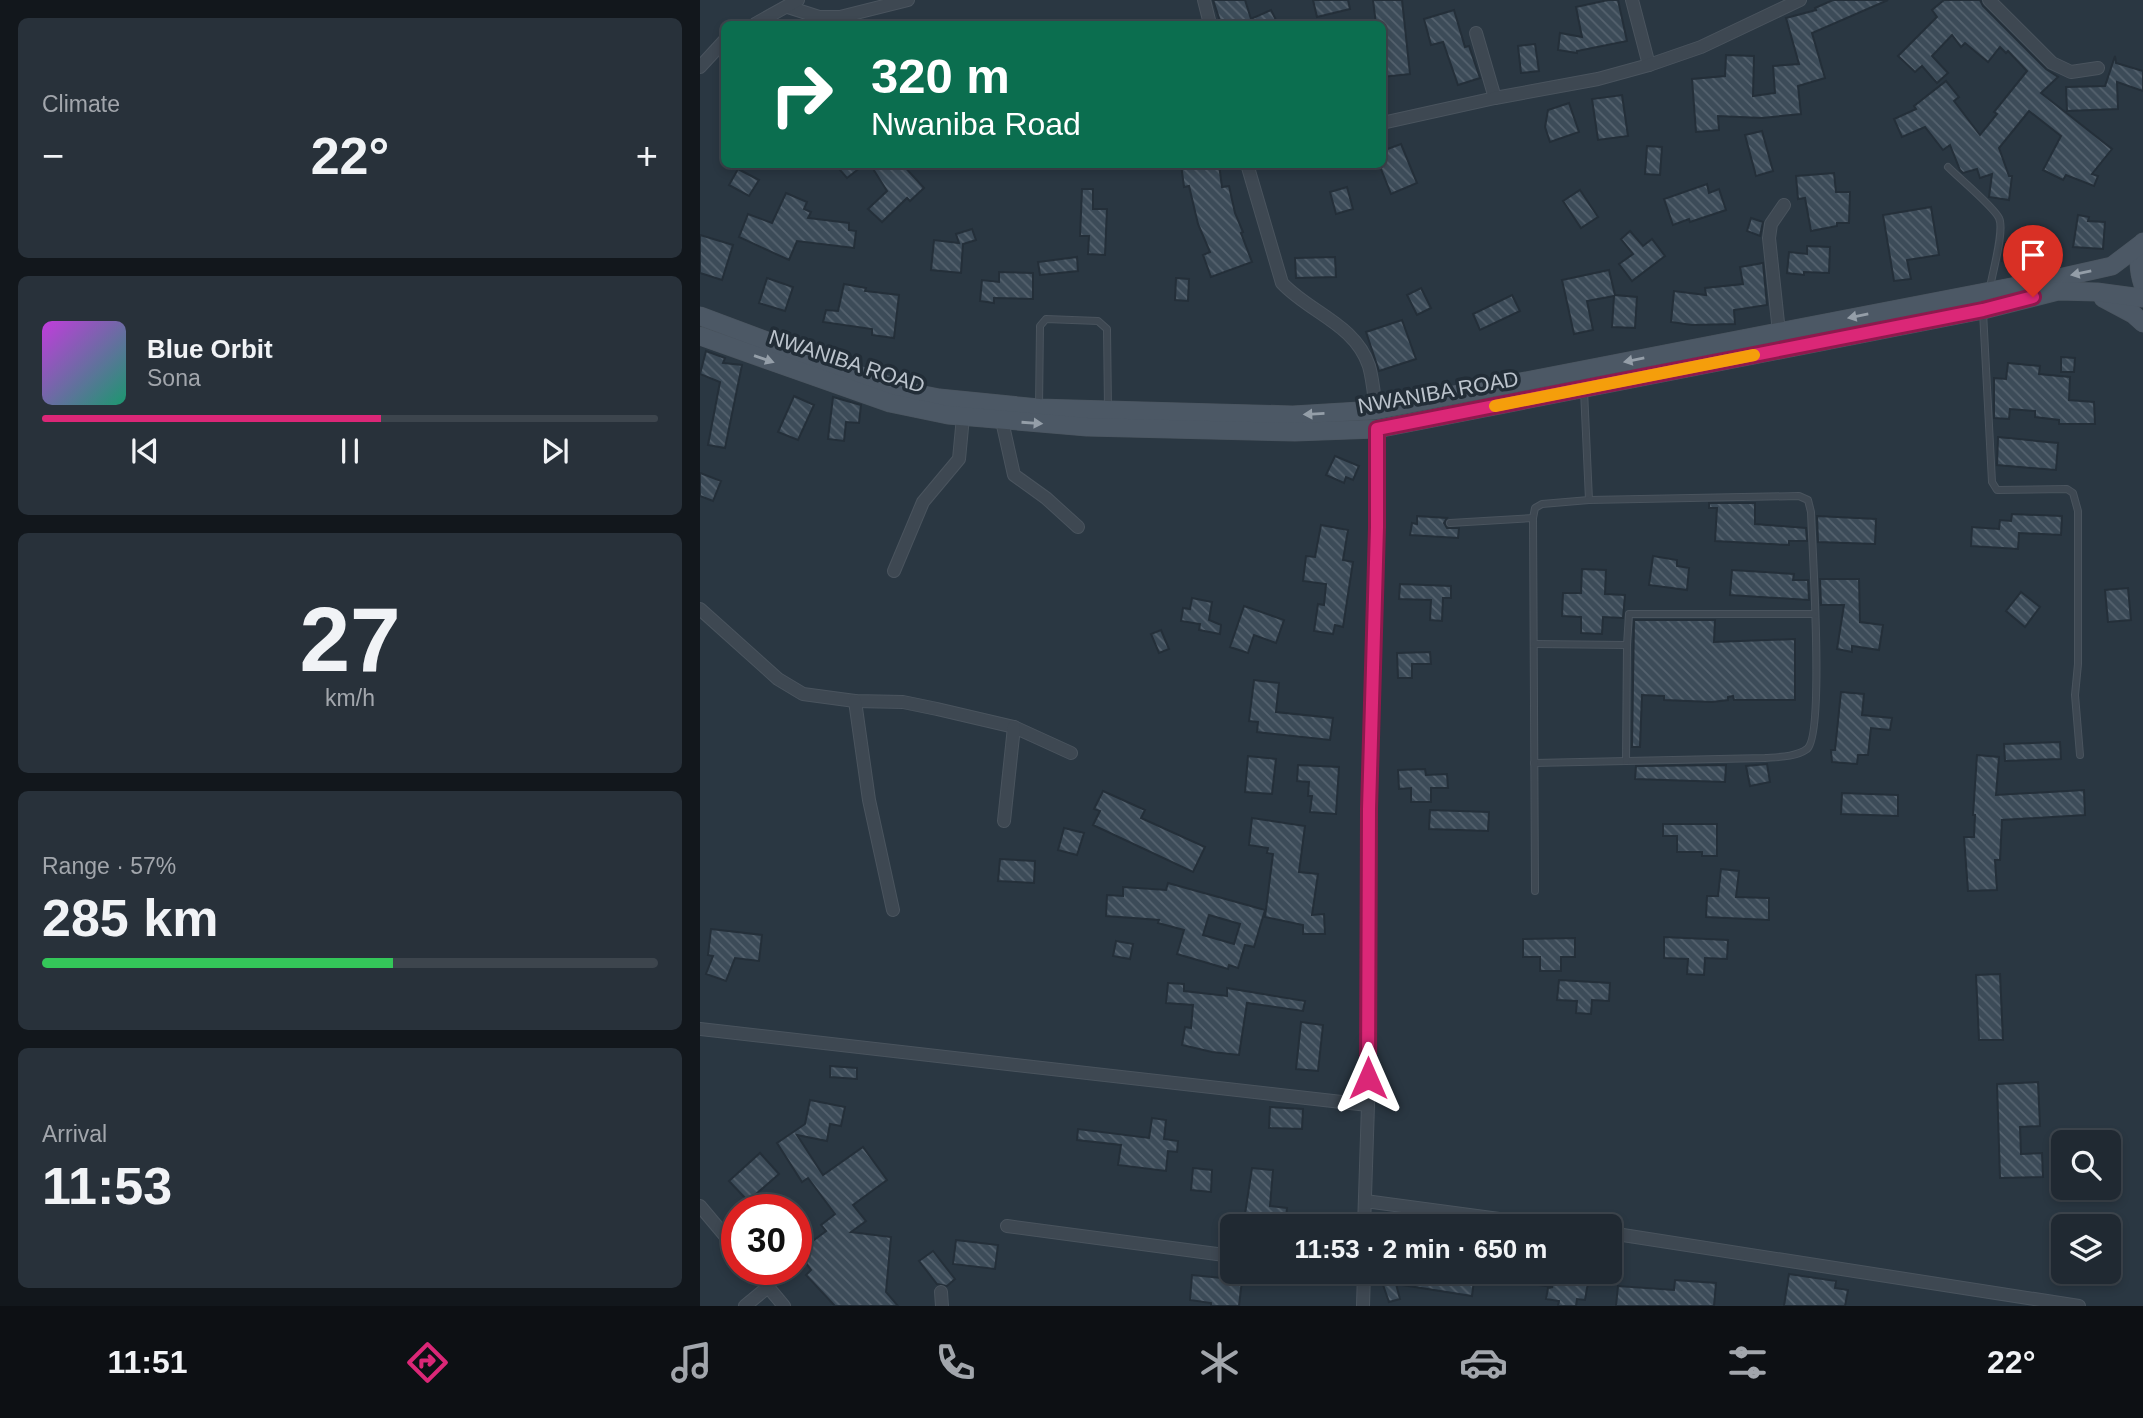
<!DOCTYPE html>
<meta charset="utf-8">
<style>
:root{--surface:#202932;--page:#28313a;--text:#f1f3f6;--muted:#a2a6ac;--line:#3d454d;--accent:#db2777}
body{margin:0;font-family:Helvetica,sans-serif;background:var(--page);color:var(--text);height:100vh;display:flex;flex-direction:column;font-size:26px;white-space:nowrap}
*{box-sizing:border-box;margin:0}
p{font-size:23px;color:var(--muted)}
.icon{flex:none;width:38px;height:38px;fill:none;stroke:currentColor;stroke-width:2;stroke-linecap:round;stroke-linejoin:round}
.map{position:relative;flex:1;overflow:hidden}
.details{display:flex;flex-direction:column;gap:18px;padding:18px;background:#12171c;width:700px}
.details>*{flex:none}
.banner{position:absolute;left:21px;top:21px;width:665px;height:147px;border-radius:10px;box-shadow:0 4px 10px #0003,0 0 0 2px var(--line);background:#0b6e4f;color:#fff;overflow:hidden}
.fabs{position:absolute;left:1351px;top:1130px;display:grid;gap:14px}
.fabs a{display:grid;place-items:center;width:70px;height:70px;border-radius:10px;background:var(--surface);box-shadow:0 4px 10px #0003,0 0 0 2px var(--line);font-size:35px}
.speed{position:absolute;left:21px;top:1194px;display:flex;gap:14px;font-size:35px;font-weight:700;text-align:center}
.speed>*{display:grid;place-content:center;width:91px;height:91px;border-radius:50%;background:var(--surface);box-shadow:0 4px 10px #0003,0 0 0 2px var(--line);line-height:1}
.speed .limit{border:10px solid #d22;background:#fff;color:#111}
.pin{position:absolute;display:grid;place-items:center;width:60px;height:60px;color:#fff;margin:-72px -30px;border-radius:50% 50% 50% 0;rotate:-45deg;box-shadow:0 0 7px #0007}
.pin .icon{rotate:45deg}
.me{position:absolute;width:77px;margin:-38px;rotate:0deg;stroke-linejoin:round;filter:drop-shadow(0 0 5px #0008)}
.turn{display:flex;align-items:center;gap:24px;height:147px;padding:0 35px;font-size:32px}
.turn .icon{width:91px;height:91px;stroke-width:2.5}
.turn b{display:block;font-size:49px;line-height:60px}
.big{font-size:52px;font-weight:600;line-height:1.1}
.details .tile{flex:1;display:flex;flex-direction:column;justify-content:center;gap:10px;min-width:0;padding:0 24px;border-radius:10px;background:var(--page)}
.details .dial{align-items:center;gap:0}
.dial b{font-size:91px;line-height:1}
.song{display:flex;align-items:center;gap:21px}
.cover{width:84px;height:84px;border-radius:10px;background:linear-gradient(135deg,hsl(290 70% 55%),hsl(160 70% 35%))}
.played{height:7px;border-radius:4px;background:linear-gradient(90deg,var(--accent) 55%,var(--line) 55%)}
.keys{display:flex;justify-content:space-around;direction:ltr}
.heat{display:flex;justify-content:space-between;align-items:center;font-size:38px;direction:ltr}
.charge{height:10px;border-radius:5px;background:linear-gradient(90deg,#34c759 57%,var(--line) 0)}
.trip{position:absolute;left:520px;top:1214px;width:402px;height:70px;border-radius:10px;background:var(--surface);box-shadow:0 4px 10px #0003,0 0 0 2px var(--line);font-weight:600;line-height:70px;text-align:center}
.tabs{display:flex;height:112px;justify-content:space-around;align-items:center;background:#0d1014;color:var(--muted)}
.tabs .icon{width:49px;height:49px}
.tabs .on{color:var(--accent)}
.tabs b{font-size:32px;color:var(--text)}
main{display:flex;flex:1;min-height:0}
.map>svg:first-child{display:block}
</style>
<main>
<section class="details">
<div class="tile"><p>Climate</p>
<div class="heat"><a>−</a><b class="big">22°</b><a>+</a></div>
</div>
<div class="tile">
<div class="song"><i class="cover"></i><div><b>Blue Orbit</b><p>Sona</p></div></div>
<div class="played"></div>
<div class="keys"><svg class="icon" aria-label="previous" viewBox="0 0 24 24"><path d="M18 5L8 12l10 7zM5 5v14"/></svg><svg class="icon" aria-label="pause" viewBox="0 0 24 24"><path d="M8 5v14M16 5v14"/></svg><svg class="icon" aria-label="next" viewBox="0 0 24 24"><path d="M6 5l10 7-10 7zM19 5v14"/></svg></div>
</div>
<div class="tile dial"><b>27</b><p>km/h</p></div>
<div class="tile"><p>Range · 57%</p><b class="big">285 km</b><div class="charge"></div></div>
<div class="tile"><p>Arrival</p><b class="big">11:53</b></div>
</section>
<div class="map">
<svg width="1443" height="1306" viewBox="0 0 1443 1306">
<defs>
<pattern id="building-back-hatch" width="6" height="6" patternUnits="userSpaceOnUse" patternTransform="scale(1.75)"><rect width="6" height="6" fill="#3c4b58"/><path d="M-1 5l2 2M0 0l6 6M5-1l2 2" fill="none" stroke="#56636f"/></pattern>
</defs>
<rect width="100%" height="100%" fill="#2a3742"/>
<g fill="url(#building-back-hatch)" stroke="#242f39" stroke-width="2" fill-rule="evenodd">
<path d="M513,0H545L551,19L571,10L578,24H521Z"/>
<path d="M613,0H648L650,9L617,17Z"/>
<path d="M673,0H702L710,74L682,77V24H676Z"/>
<path d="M908,0H918L927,41L877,51V53L858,50L860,33L882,37L876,7Z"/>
<path d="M1133,0H1188L1112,33L1125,78L1098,86L1101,114L1062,118L1018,116L1019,130L996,132L992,79L1025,76L1026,55L1054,56L1053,96L1075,93L1073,66L1099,64L1086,18L1116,10L1115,8Z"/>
<path d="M1244,0H1280L1283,6L1346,69L1358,77L1341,93L1412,149L1392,174L1398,176L1394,186L1366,175L1363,180L1343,170L1361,136L1329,111L1299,148L1309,176H1312L1309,200L1289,197L1292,174L1280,178L1277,169L1263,173L1260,170L1250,145L1243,150L1225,127L1202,137L1194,119L1216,109L1214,106L1246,81L1259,97L1254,101L1280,135L1297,114L1294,112L1327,71L1308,51L1306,53L1300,47L1288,62L1265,43L1261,47L1252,35L1232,56L1248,73L1237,83L1222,66L1215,72L1198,56L1237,17L1232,10Z"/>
<path d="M754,10L765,47L769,46L780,78L758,85L743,42L731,45L724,19Z"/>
<path d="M835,44L839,71L821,73L818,46Z"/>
<path d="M1415,56L1416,63L1443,71V91L1417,82L1418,109L1367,111L1366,87L1405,86Z"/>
<path d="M922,95L928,136L898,140L892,99Z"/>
<path d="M869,103L879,132L850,142L845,127L848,110Z"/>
<path d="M1062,131L1073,171L1056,176L1045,135Z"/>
<path d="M701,144L717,183L691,194L679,164H682V151Z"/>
<path d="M947,146L962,147L960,175L945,174Z"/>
<path d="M148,164H165L147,178L140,170Z"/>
<path d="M170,164H202L224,188L210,201L207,198L182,222L168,209L187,191Z"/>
<path d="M481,164H519L522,187L529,186L535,213L543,232L541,233L552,262L511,277L503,255L510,252L498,224L489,186L484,187Z"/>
<path d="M38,169L59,180L49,196L29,185Z"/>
<path d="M1134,173L1136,192H1150L1149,223H1137V226L1111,231L1105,198L1098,199L1096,176Z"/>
<path d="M1007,184L1009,193L1019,189L1026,210L990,222L989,219L973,225L964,199Z"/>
<path d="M647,187L653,209L636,214L630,192Z"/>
<path d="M382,189H393V209H407L405,255L388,254L389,236H380Z"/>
<path d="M880,190L898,217L881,228L863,201Z"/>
<path d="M86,193L107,202L104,209L111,212L108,218L149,223V230L156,231L154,248L97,241L89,260L39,237L48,214L72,223Z"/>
<path d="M1231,207L1239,255L1207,260L1211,279L1194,281L1183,215Z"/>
<path d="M1378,215L1389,217L1388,221L1405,222L1403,249L1373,247Z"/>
<path d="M1051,218L1063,222L1060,236L1047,231Z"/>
<path d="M272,229L276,240L263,244L261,273L231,270L234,240L259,243L256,234Z"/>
<path d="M930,231L943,246L952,239L965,256L932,281L919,264L933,254L921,239Z"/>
<path d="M0,235L33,245L22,280L0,273Z"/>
<path d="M1305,243L1326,244L1324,262L1302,261Z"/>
<path d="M1107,246L1130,247L1129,273L1104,272V275L1087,273L1089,252L1107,254Z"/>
<path d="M377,257L378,271L340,275L338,262Z"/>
<path d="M635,257L636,277L596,278L595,258Z"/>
<path d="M1063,263L1067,305L1034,310L1035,324L992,325L971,322L974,291L1006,295L1005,288L1043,284L1040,267Z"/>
<path d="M909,270L915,295L937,297L935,328L912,327L914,296L887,301L893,330L874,334L862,280Z"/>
<path d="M299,272L333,273V299L294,298V303L280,301L282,280L299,282Z"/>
<path d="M67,278L93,287L85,311L59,303Z"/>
<path d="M476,278L489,279L488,301L475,300Z"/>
<path d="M144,284L166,288L165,291L199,295L194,338L172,335V329L123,322L126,310L138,311Z"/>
<path d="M721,288L731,308L717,315L707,295Z"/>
<path d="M812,295L820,311L780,330L773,314Z"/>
<path d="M702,320L716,359L679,371L666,332Z"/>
<path d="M6,351L25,358L23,363L42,365L25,448L8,445L20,382L0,374Z"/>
<path d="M1361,357L1375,358L1374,372H1361Z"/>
<path d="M1308,363L1340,366L1339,374L1370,377L1369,400L1394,402L1395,424H1359V420L1335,417V411L1310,409L1309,419L1294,418V378L1306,379Z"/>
<path d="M94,396L114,405L98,440L78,432Z"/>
<path d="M133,397L161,405L159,423L146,422L144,441L128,439Z"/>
<path d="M1298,437L1358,443L1356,470L1297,465Z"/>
<path d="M635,456L659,466L653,480L646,477L644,483L626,475Z"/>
<path d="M0,473L21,481L13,501L0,496Z"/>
<path d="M1009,503H1055V524L1106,528L1107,541H1089V545L1015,541L1017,508H1009Z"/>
<path d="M1312,514L1362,516L1361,535L1319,533L1318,549L1271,546L1272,527L1299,529L1300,520L1311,521Z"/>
<path d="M717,516L747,518L744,523L747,528H759L758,538L710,535L712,523L717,524Z"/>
<path d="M1117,516L1176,519L1175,544L1118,542Z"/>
<path d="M621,525L648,530L643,560L653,562L643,627L635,625L633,634L614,631L618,604L624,605L626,584L603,581L606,556L615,557Z"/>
<path d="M953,556L977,560V566L989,568L987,590L949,585Z"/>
<path d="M882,569L906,570L905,594L925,595L923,618L903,617L902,634L881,633V617L862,616L863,593H881Z"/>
<path d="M1032,570L1094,574L1093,580H1108L1109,600L1030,595Z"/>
<path d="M1120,579H1159L1160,622L1183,625L1179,650L1152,646V652L1137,649L1144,605H1121Z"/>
<path d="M700,584L751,586V598H743L742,621L730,620L731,600L699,599Z"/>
<path d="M1428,588L1431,620L1408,622L1405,590Z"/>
<path d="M1321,592L1340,607L1325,627L1306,611Z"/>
<path d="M492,598L512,602L509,620L521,625L520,634L499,630L500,624L481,621L483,608L490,609Z"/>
<path d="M544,606L584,620L576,643L554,635L548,653L530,647Z"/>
<path d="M934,620H1015L1014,642L1095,639V700H1034L1033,696L1028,697V700L1012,702L964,700V696L942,695L940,747H932Z"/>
<path d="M461,630L469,649L459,653L451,634Z"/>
<path d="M730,652L731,664H712V678H698L697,653Z"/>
<path d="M554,680L579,683L576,712L633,718L630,740L557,732L558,722L549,721Z"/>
<path d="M1141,692L1164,694L1162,715L1192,718L1190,730L1171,728L1168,755H1158L1157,764L1132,762L1131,750H1135Z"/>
<path d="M1360,742L1361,759L1305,761L1304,744Z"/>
<path d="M1277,755L1299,757L1296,795L1384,790L1385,815L1302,820L1300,860H1295L1297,890L1268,891L1264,837H1274L1275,815H1273Z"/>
<path d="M548,756L576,759L572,794L545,792Z"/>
<path d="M1067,764L1070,782L1050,786L1046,766Z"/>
<path d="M598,765L639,767L636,814L610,812L612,796H608L609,782L597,781Z"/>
<path d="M1026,765L1025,782L935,779L936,766Z"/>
<path d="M725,769L726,775L747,774L748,788H731V802H711V788L699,789L698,770Z"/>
<path d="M403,791L445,810L441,818L505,847L493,872L393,825L400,811L394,809Z"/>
<path d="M1142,793L1198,795V816L1141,814Z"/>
<path d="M730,810L789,812L788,831L729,829Z"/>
<path d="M552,818L605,826L599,872L618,874L612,915L624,914L625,934H603V925L565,917L573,854L567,853L568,848L549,845Z"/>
<path d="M963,824H1017V856H1002V852H977V836H963Z"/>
<path d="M364,828L384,833L377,855L358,850Z"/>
<path d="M300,859L335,861L334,883L298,881Z"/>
<path d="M1021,869L1039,871L1036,897L1069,898V920L1006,917L1007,896H1018Z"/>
<path d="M468,883L565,910L554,947L545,945L538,968L529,965L528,969L477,954L484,930L458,923L459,920L406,916L407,895L423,896V887L466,890ZM509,915L540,924L534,944L503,935Z"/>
<path d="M11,929L62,935L59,961L35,958L26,981L6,974L13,956L8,955Z"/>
<path d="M964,937L1028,940L1027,959L1005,958L1004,975L987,974L988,959L964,958Z"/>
<path d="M875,938V957H861V971H840V957H823V939Z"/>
<path d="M416,941L433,944L430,959L413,956Z"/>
<path d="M1300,974L1303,1040H1279L1276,975Z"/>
<path d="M859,980L910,983L909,1001L892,1000L891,1014L876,1013L877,1001L857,1000Z"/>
<path d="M468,983L484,984V991L527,996V988L605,1001L603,1011L547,1003L539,1055L512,1052L482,1045L485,1027L491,1028L493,1005L466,1003Z"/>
<path d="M601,1022L623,1025L618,1071L596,1069Z"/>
<path d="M130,1066L157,1068V1079L130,1077Z"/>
<path d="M1338,1082L1340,1126L1320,1127L1321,1154L1342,1153L1343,1177L1300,1178L1297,1084Z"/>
<path d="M110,1100L145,1107L141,1126L130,1124L127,1141L97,1135L123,1175L163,1147L187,1180L153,1205L166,1221L151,1232L191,1237L186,1292L198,1306H135L106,1275L111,1270L98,1252L126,1231L121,1225L135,1214L108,1178L102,1182L77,1143L105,1124Z"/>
<path d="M570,1107L603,1109L602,1129L569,1128Z"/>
<path d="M452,1118L466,1120L464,1139L478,1141L477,1152L468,1151L466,1171L418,1165L421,1145L377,1140L378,1129L449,1138Z"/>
<path d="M60,1153L79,1174L48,1201L29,1181Z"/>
<path d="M493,1168L512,1170L511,1192L491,1190Z"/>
<path d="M552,1168L573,1170L570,1206L587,1208L585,1227H543Z"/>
<path d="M256,1240L298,1245L295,1269L253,1264Z"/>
<path d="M233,1251L255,1279L247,1286L237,1284L219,1261Z"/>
<path d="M684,1272H723L751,1276L752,1272H775L772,1296L696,1284L700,1299L689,1302L682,1282Z"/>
<path d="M795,1272H862L889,1277L885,1300L877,1299L876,1306H858L859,1301L846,1299L848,1288L853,1287L794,1279Z"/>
<path d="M1089,1274L1136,1281L1135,1288L1148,1290L1145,1306H1084Z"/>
<path d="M492,1275L542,1280L539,1306H511V1303L490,1300Z"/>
<path d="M975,1280L1016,1283L1014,1306H916L918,1286L974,1290Z"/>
</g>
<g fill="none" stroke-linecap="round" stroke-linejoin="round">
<g stroke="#4a545e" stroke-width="8">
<g id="lane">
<path d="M1248,167C1260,179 1293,206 1299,218C1305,231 1292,273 1290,288"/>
<path d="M1283,312L1292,482L1297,490L1367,489L1373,493L1378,511V664L1375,695L1380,755"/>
<path d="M884,390L889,500"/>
<path d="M339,407L340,326L346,319L398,321L407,329L408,408"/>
<path d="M833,518L835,508L842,504L889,500L1099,496L1108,500L1111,512C1112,545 1125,735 1107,749C1096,757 1078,757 1065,758L834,763"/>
<path d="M750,523L833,518L835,891"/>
<path d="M834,644L927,645"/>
<path d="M926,761L927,645L929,614H1115"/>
</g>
</g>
<g stroke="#4a545e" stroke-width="14">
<g id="street">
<path d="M504,0L510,24"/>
<path d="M932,0L949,65"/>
<path d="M1289,0L1352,63L1371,72L1398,68"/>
<path d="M88,7L119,17H140L208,0"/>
<path d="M55,24L98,0"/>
<path d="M776,33L795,98"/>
<path d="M0,67L24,41"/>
<path d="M682,123L795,98L898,79L949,65L1001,47L1100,0"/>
<path d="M547,164L582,283C610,313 655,324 669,366C673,380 674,396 676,410"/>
<path d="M1079,332L1069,238L1071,224L1084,205"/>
<path d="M302,421L314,475L346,498L378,527"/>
<path d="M194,571L223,502L259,459L263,417"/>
<path d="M0,609L78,679L103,694L155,701L203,702L237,709L314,727L371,753"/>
<path d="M155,701L169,800L193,910"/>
<path d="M304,821L314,727"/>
<path d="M0,1029L668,1105"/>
<path d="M665,1201L860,1227"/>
<path d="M0,1206L37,1250"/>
<path d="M307,1226L532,1256"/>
<path d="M664,1227L668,1105L669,809L677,527V429"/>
<path d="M910,1233L1379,1306"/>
<path d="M53,1269L84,1306"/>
<path d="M241,1292L242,1306"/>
<path d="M45,1306L68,1287"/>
<path d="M663,1306L664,1272"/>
</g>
</g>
<g stroke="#4a545e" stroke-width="19">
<g id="secondary">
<path d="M1443,242C1437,257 1438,270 1443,285"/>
<path d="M1403,298L1433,314L1443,323"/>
<path d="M0,316L169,379L209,392L239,398L339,408L408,410L593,415L676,410L1363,277L1412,266L1441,244"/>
<path d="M0,336L190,403L248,415L387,427L595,432L677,429L1283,310L1358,291L1397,292L1443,298"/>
</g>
</g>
<use href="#lane" stroke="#3e4852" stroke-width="6"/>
<use href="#street" stroke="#3e4852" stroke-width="12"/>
<use href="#secondary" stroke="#4c5865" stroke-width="18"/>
</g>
<defs><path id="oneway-solid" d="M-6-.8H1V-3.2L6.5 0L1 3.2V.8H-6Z" transform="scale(1.75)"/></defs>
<g fill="#949ea8">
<use href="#oneway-solid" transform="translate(1381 273) rotate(168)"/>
<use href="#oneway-solid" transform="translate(1158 316) rotate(169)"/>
<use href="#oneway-solid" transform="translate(64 359) rotate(19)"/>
<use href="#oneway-solid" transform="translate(934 360) rotate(169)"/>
<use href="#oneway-solid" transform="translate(614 414) rotate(177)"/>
<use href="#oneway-solid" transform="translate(332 423) rotate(4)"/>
</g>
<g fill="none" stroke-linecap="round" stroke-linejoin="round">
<g stroke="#8e194d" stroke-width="18">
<path id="route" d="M668,1078L669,809L677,527V429L1283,310L1333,297"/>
</g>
<use href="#route" stroke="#db2777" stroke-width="12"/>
<path stroke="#f59e0b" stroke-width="12" d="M795,406L1054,355"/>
</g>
<g text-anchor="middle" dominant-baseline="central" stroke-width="7" stroke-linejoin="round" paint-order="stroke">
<g font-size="21" fill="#bbc3cc" stroke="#222d37">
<text transform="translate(147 361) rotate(18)">NWANIBA ROAD</text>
<text transform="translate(738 392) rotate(-10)">NWANIBA ROAD</text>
</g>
</g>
</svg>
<div class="fabs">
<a><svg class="icon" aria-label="search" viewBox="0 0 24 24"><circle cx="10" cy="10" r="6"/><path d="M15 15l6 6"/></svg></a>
<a><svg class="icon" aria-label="layers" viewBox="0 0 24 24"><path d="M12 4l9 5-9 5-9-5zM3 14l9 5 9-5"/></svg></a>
</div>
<div class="speed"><div class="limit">30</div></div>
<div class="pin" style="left:1333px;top:297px;background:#d93025"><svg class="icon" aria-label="arrive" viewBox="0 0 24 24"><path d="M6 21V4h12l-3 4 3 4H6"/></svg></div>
<svg class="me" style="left:668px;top:1078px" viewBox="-20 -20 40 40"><path d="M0-17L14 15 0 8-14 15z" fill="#db2777" stroke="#fff" stroke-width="4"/></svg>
<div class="trip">11:53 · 2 min · 650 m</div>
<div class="banner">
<div class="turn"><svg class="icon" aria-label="right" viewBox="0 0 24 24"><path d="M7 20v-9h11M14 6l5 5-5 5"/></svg><div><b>320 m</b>Nwaniba Road</div></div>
</div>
</div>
</main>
<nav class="tabs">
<b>11:51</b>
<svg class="icon on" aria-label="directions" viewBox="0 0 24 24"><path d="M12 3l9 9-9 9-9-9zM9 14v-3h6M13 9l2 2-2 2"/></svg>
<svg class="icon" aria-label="music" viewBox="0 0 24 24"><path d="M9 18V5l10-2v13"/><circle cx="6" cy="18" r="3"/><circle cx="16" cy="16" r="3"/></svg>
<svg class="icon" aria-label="phone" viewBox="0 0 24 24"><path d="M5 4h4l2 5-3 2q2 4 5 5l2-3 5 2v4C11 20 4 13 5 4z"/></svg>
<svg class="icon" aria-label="climate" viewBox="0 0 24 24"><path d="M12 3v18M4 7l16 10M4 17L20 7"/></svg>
<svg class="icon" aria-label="car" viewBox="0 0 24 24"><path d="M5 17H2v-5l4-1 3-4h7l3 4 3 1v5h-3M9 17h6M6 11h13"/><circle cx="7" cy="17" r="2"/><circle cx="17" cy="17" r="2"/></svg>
<svg class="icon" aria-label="filters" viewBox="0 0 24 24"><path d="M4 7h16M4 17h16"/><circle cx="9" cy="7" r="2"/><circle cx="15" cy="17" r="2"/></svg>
<b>22°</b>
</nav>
